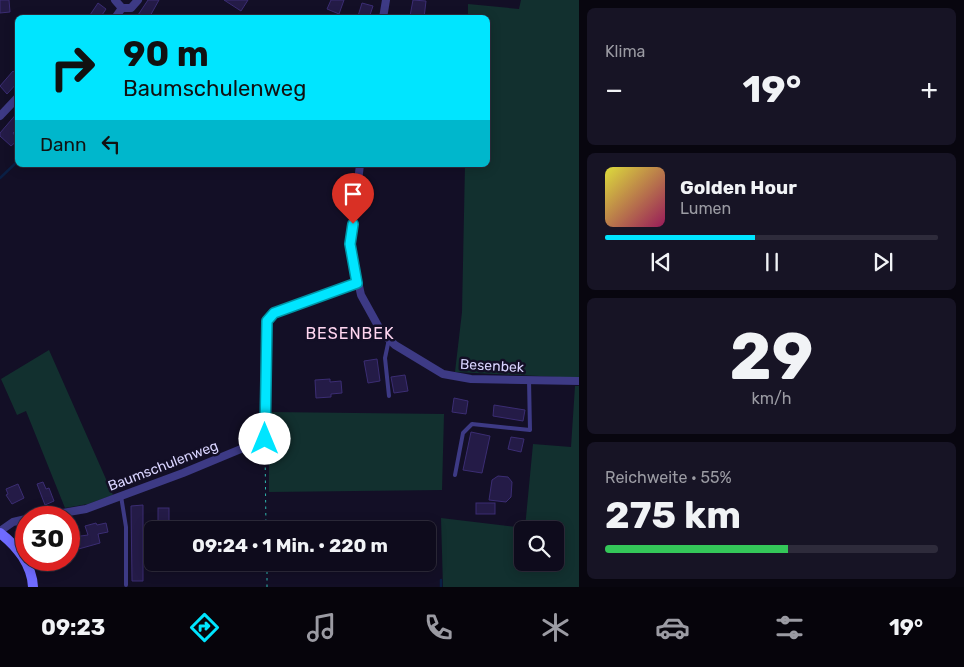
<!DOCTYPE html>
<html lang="de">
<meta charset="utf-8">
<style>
:root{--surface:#0e0b1c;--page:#171425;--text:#f1f3f6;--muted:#9b9ba3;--line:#2e2b3b;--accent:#00e5ff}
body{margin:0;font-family:Rubik,sans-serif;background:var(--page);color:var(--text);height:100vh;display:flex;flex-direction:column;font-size:19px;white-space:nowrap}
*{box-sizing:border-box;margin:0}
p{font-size:16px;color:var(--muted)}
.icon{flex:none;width:28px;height:28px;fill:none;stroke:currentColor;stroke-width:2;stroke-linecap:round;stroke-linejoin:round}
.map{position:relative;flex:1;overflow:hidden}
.panel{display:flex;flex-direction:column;gap:8px;padding:8px;background:#08060f;width:385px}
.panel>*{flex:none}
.hud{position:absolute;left:15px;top:15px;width:475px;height:152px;border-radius:8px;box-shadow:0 2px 12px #0003,0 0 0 1px var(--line);background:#00e5ff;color:#111;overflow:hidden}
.tools{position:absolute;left:514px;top:521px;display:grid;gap:10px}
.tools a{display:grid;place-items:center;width:50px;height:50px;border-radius:8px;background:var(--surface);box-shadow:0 2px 12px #0003,0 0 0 1px var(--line);font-size:25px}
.speed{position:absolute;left:15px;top:506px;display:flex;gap:10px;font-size:25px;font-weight:700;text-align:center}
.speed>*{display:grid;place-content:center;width:65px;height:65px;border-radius:50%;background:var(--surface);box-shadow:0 2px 12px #0003,0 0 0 1px var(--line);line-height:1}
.speed .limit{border:8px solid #d22;background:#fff;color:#111}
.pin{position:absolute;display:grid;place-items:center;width:42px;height:42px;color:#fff;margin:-51px -21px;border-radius:50% 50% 50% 0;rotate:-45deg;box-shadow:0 0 5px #0007}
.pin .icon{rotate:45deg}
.me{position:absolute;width:55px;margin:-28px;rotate:0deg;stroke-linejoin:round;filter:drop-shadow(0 0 4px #0008)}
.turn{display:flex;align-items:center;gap:18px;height:105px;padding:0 25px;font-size:22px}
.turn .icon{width:65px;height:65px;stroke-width:2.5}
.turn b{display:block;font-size:35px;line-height:42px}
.then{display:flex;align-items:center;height:48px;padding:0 25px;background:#0003;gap:10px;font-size:19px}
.big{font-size:38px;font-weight:700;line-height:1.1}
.panel .card{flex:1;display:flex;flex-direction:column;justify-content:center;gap:8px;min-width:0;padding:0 18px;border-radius:8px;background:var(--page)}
.panel .dial{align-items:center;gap:0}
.dial b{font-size:65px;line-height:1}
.song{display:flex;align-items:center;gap:15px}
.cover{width:60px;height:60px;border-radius:8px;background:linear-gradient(135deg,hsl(60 70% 55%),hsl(330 70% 35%))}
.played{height:5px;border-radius:2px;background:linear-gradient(90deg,var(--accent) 45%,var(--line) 45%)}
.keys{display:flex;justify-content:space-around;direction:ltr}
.heat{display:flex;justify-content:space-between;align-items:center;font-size:28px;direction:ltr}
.charge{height:8px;border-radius:4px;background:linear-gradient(90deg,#34c759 55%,var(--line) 0)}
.trip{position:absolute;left:144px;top:521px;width:292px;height:50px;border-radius:8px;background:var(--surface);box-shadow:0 2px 12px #0003,0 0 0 1px var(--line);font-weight:700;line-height:50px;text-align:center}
.tabs{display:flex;height:80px;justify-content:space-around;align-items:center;background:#06040b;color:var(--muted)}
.tabs .icon{width:35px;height:35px}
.tabs .active{color:var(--accent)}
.tabs b{font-size:22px;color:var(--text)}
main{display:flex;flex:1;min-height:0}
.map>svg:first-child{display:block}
</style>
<main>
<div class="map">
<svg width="579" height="587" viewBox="0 0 579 587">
<rect width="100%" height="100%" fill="#130f26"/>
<g fill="#12302f" fill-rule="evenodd">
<path d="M521,0H579V378L455,372L462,312L465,165H488V18L468,17V4L519,9Z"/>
<path d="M49,350L113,495L88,504L65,508L26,411L17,415L1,379Z"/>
<path d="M575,386H579V587H443L441,518L525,528L533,444L571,447ZM522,530H555V562H522Z"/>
<path d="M269,412L444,414L442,490L269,492Z"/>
</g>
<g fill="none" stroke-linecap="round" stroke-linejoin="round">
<g stroke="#0a1f44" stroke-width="2.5">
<path d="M0,178L18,161"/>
<path d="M441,587V580"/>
</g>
</g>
<g fill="#241b47" stroke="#3b2d73">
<path d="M0,0H9L10,12L0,13Z"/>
<path d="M148,0H159L149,18H136Z"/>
<path d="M224,0H248L241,11Z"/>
<path d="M331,0H344L339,14L327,9Z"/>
<path d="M413,0L426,1L424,18L410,16Z"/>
<path d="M98,3L106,9L100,18H88Z"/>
<path d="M362,3L373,6L369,18L358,16Z"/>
<path d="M13,71L18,75V82L7,94L0,86Z"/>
<path d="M18,112V128L13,133L18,140L11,146L0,136V133Z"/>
<path d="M377,359L380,381L368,383L364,361Z"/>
<path d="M405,375L408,391L394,393L391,377Z"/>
<path d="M330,379V382L341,381L342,393L331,394V397L316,398L315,380Z"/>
<path d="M454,398L468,401L466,414L452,412Z"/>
<path d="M494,405L525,410L523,421L493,416Z"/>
<path d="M471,432L490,436L482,473L463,470Z"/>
<path d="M511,437L524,439L521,452L508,449Z"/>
<path d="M498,476L508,477L512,482L511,497L506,502L489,500L492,480Z"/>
<path d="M43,482L46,489L49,488L54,501L45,505L37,484Z"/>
<path d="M18,484L24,498L12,504L6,495L8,494L6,489Z"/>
<rect x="476" y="503" width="19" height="11"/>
<path d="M143,505V581H132L131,506Z"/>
<rect x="158" y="508" width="11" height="18"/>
<path d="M96,523L97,525L106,523L108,532L98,534L100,543L75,550L73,537L88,535L85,526Z"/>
</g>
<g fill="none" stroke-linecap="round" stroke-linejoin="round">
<g stroke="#2fb8b0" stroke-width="1" stroke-dasharray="2.5 4" stroke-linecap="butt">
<path d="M265,448L266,530"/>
<path d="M267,587V562"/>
</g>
<g stroke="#3d3a85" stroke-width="4">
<path d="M389,339L385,358L389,396"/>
<path d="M455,475L463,433L472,424L530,430L529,380"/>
<path d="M121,496L126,527V585"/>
</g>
<g stroke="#3d3a85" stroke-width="8">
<path d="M122,8H131L138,0"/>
<path d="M115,18L122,8L115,0"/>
<path d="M383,18L386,0"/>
<path d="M0,116L18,97"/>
<path d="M360,165L350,244L361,295L382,333L395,345L443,374L471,379L579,381"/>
<path d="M33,518L86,509L183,473L265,439L267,321L273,313L357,283"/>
<path d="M0,531L13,522L26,519"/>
</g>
<path stroke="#6f6bff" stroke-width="10" d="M0,533C17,546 32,565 33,587"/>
</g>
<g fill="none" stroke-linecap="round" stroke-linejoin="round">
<g stroke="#0095a6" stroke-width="12">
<path id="route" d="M265,439L267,321L274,313L357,283L350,244L353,224"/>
</g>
<use href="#route" stroke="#00e5ff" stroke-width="9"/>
</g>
<g text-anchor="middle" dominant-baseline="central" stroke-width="5" stroke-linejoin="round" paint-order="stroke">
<g font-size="14" fill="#d9d4ff" stroke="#130f26">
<text transform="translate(492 366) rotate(3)">Besenbek</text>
<text transform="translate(163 466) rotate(-21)">Baumschulenweg</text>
</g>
<g font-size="16" letter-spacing="1" fill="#ffd6f0" stroke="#130f26">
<text x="350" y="333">BESENBEK</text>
</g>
</g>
</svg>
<div class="tools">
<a><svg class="icon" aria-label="search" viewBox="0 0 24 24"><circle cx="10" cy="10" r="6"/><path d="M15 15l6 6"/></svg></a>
</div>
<div class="speed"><div class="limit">30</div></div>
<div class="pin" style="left:353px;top:224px;background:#d93025"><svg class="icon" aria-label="arrive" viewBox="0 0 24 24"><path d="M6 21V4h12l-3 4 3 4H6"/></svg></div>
<svg class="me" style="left:265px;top:439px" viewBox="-20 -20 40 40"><circle r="19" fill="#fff"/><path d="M0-13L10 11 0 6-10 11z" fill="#00e5ff"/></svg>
<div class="trip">09:24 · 1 Min. · 220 m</div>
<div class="hud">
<div class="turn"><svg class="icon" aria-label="right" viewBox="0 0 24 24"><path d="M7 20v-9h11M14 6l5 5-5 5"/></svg><div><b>90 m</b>Baumschulenweg</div></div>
<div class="then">Dann<svg class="icon" aria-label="left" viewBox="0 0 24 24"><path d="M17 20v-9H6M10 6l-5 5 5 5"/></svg></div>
</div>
</div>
<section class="panel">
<div class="card"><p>Klima</p>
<div class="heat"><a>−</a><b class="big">19°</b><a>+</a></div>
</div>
<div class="card">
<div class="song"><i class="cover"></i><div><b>Golden Hour</b><p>Lumen</p></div></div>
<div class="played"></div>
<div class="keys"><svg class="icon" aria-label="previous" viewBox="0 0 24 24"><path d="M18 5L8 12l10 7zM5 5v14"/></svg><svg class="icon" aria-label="pause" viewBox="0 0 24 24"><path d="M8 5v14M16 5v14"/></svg><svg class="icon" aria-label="next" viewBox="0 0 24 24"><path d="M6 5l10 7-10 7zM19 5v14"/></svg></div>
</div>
<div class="card dial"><b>29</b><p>km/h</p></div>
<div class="card"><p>Reichweite · 55%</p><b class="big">275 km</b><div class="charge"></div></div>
</section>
</main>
<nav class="tabs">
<b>09:23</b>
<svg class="icon active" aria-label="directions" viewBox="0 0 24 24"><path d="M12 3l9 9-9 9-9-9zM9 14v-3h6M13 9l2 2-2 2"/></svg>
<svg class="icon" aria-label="music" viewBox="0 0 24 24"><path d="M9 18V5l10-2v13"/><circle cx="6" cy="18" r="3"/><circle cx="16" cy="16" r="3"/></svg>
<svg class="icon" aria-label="phone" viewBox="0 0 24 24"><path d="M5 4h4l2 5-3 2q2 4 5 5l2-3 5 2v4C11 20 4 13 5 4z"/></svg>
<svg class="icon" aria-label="climate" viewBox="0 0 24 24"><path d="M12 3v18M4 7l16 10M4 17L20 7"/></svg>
<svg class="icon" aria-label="car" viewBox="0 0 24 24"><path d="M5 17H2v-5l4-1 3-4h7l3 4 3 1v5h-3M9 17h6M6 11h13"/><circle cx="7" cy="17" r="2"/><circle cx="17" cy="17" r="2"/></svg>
<svg class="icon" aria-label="filters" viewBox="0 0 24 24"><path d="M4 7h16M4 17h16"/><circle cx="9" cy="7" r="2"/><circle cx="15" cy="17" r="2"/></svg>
<b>19°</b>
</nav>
